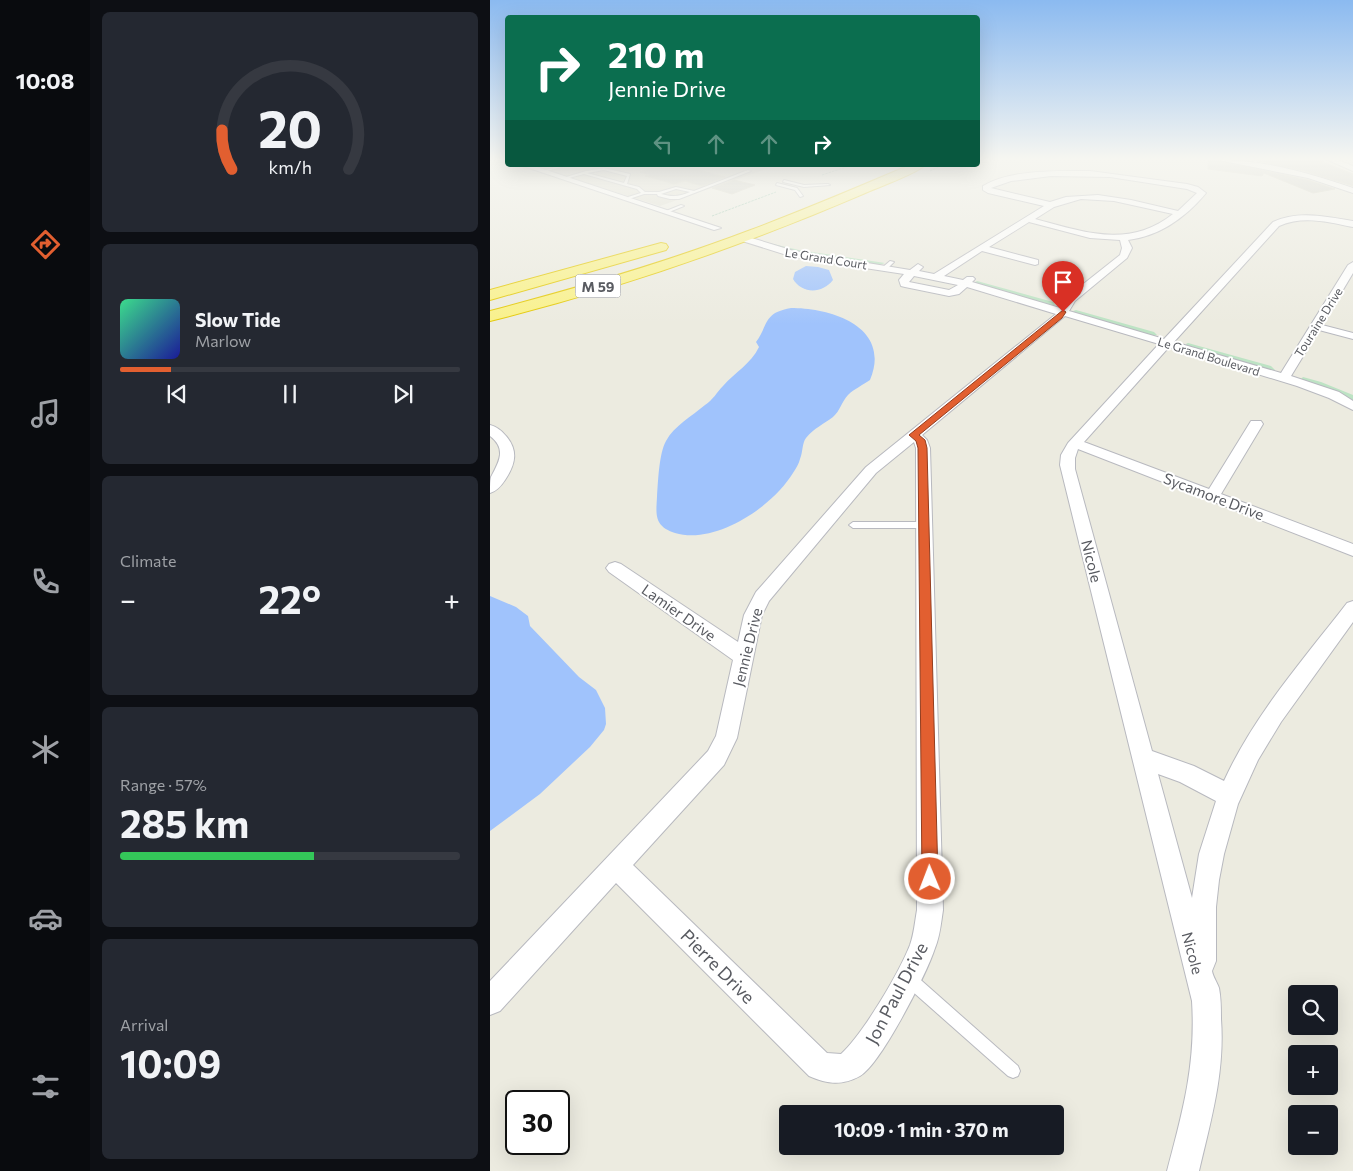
<!DOCTYPE html>
<meta charset="utf-8">
<style>
:root{--surface:#171b24;--page:#242831;--text:#f1f3f6;--muted:#9ea1a6;--line:#363941;--accent:#e25f30}
body{margin:0;font-family:Commissioner,sans-serif;background:var(--page);color:var(--text);height:100vh;display:flex;flex-direction:column;font-size:19px;white-space:nowrap}
*{box-sizing:border-box;margin:0}
p{font-size:16px;color:var(--muted)}
.icon{flex:none;width:28px;height:28px;fill:none;stroke:currentColor;stroke-width:2;stroke-linecap:round;stroke-linejoin:round}
.map{position:relative;flex:1;overflow:hidden}
.side{display:flex;flex-direction:column;gap:12px;padding:12px;background:#0d0f14;width:400px}
.side>*{flex:none}
.top-card{position:absolute;left:15px;top:15px;width:475px;height:152px;border-radius:5px;box-shadow:0 5px 20px #0002;background:#0b6e4f;color:#fff;overflow:hidden}
.tools{position:absolute;left:798px;top:985px;display:grid;gap:10px}
.tools a{display:grid;place-items:center;width:50px;height:50px;border-radius:5px;background:var(--surface);box-shadow:0 5px 20px #0002;font-size:25px}
.speed{position:absolute;left:15px;top:1090px;display:flex;gap:10px;font-size:25px;font-weight:700;text-align:center}
.speed>*{display:grid;place-content:center;width:65px;height:65px;border-radius:50%;background:var(--surface);box-shadow:0 5px 20px #0002;line-height:1}
.speed .limit{border:2px solid #111;border-radius:8px;background:#fff;color:#111}
.pin{position:absolute;display:grid;place-items:center;width:42px;height:42px;color:#fff;margin:-51px -21px;border-radius:50% 50% 50% 0;rotate:-45deg;box-shadow:0 0 5px #0007}
.pin .icon{rotate:45deg}
.me{position:absolute;width:55px;margin:-28px;rotate:359deg;stroke-linejoin:round;filter:drop-shadow(0 0 4px #0008)}
.turn{display:flex;align-items:center;gap:18px;height:105px;padding:0 20px;font-size:22px}
.turn .icon{width:65px;height:65px;stroke-width:2.5}
.turn b{display:block;font-size:35px;line-height:42px}
.lanes{display:flex;align-items:center;height:48px;padding:0 20px;background:#0003;justify-content:center;gap:25px;direction:ltr}
.lanes .off{opacity:.35}
.big{font-size:38px;font-weight:700;line-height:1.1}
.side .widget{flex:1;display:flex;flex-direction:column;justify-content:center;gap:8px;min-width:0;padding:0 18px;border-radius:8px;background:var(--page)}
.side .dial{align-items:center;gap:0}
.dial svg{height:130px;overflow:visible;fill:none;stroke:var(--line);stroke-width:7;stroke-linecap:round;text-anchor:middle}
.dial text{fill:var(--text);stroke:none}
.song{display:flex;align-items:center;gap:15px}
.cover{width:60px;height:60px;border-radius:8px;background:linear-gradient(135deg,hsl(150 70% 55%),hsl(240 70% 35%))}
.played{height:5px;border-radius:2px;background:linear-gradient(90deg,var(--accent) 15%,var(--line) 15%)}
.keys{display:flex;justify-content:space-around;direction:ltr}
.heat{display:flex;justify-content:space-between;align-items:center;font-size:28px;direction:ltr}
.charge{height:8px;border-radius:4px;background:linear-gradient(90deg,#34c759 57%,var(--line) 0)}
.trip{position:absolute;left:289px;top:1105px;width:285px;height:50px;border-radius:5px;background:var(--surface);box-shadow:0 5px 20px #0002;font-weight:700;line-height:50px;text-align:center}
main{display:flex;flex:1;min-height:0}
.tab-bar{display:flex;flex-direction:column;width:90px;justify-content:space-around;align-items:center;background:#090b0e;color:var(--muted)}
.tab-bar .icon{width:35px;height:35px}
.tab-bar .selected{color:var(--accent)}
.tab-bar b{font-size:22px;color:var(--text)}
.map>svg:first-child{display:block}
</style>
<main>
<nav class="tab-bar">
<b>10:08</b>
<svg class="icon selected" aria-label="directions" viewBox="0 0 24 24"><path d="M12 3l9 9-9 9-9-9zM9 14v-3h6M13 9l2 2-2 2"/></svg>
<svg class="icon" aria-label="music" viewBox="0 0 24 24"><path d="M9 18V5l10-2v13"/><circle cx="6" cy="18" r="3"/><circle cx="16" cy="16" r="3"/></svg>
<svg class="icon" aria-label="phone" viewBox="0 0 24 24"><path d="M5 4h4l2 5-3 2q2 4 5 5l2-3 5 2v4C11 20 4 13 5 4z"/></svg>
<svg class="icon" aria-label="climate" viewBox="0 0 24 24"><path d="M12 3v18M4 7l16 10M4 17L20 7"/></svg>
<svg class="icon" aria-label="car" viewBox="0 0 24 24"><path d="M5 17H2v-5l4-1 3-4h7l3 4 3 1v5h-3M9 17h6M6 11h13"/><circle cx="7" cy="17" r="2"/><circle cx="17" cy="17" r="2"/></svg>
<svg class="icon" aria-label="filters" viewBox="0 0 24 24"><path d="M4 7h16M4 17h16"/><circle cx="9" cy="7" r="2"/><circle cx="15" cy="17" r="2"/></svg>
</nav>
<section class="side">
<div class="widget dial"><svg viewBox="0 0 100 80">
<path d="M14 69A42 42 0 1 1 86 69"/>
<path d="M14 69A42 42 0 0 1 8 45" stroke="#e25f30"/>
<text x="50" y="56" font-size="32" font-weight="700">20</text>
<text x="50" y="72" font-size="11">km/h</text>
</svg></div>
<div class="widget">
<div class="song"><i class="cover"></i><div><b>Slow Tide</b><p>Marlow</p></div></div>
<div class="played"></div>
<div class="keys"><svg class="icon" aria-label="previous" viewBox="0 0 24 24"><path d="M18 5L8 12l10 7zM5 5v14"/></svg><svg class="icon" aria-label="pause" viewBox="0 0 24 24"><path d="M8 5v14M16 5v14"/></svg><svg class="icon" aria-label="next" viewBox="0 0 24 24"><path d="M6 5l10 7-10 7zM19 5v14"/></svg></div>
</div>
<div class="widget"><p>Climate</p>
<div class="heat"><a>−</a><b class="big">22°</b><a>+</a></div>
</div>
<div class="widget"><p>Range · 57%</p><b class="big">285 km</b><div class="charge"></div></div>
<div class="widget"><p>Arrival</p><b class="big">10:09</b></div>
</section>
<div class="map">
<svg width="863" height="1171" viewBox="0 0 863 1171">
<rect width="100%" height="100%" fill="#ecebe0"/>
<path fill="#dcdbce" d="M41,165H288L170,206Z"/>
<g fill="#bde3c4">
<path d="M275,242L309,250L395,263L389,265L309,253Z"/>
<path d="M487,281L563,302L565,305L562,306L484,283Z"/>
<path d="M586,310L664,332L667,335L662,336L584,313L583,311Z"/>
<path d="M698,343L781,366L785,370L783,371L697,346L696,344Z"/>
<path d="M813,377L831,382L863,395V402L811,379Z"/>
</g>
<g fill="#a0c3fc">
<path d="M316,266L328,267L339,270L343,280C332,294 312,294 303,279L305,272Z"/>
<path d="M301,308C342,308 402,327 380,380C373,385 364,389 358,395C352,401 350,411 343,417C334,424 324,428 316,438C312,443 313,452 310,459C309,464 306,468 303,473C282,507 226,545 185,533C164,526 166,515 167,497C168,483 169,453 176,441C184,426 202,416 215,405C223,400 227,392 233,386C245,372 261,364 269,347L266,342C279,324 273,313 301,308Z"/>
<path d="M0,596L26,607L38,616L40,626L89,677L106,690L115,708L116,724L114,730L100,747L50,794L0,831Z"/>
</g>
<g fill="#c8c8c0" stroke="#d0cebf">
<path d="M718,160H726L818,180L845,189L823,193L774,173L772,176L718,169Z"/>
<path d="M763,160H828L863,174V186L814,171Z"/>
<path d="M175,165H190L235,177L212,186L195,181L184,184L155,176L159,175L150,172Z"/>
<path d="M244,180L265,185L242,194L222,188Z"/>
</g>
<g fill="none" stroke-linecap="round" stroke-linejoin="round">
<g stroke="#b8b9bf" stroke-width="2">
<g id="lane">
<path d="M72,165H78L54,172L52,171Z"/>
<path d="M114,168L140,174L137,184L149,187L155,192H169L186,187L204,191L258,170L261,171L189,199H180L168,196L167,194H154L139,199L138,197L151,193L147,189L94,174L75,179L73,178L96,171ZM114,170L137,176L134,183L97,173ZM186,189L200,192C189,197 182,197 171,194Z"/>
<path d="M294,180L314,185L338,184L340,185L314,187L293,182Z"/>
<path d="M287,183L307,188L313,196L310,197L305,190L286,185Z"/>
<path d="M191,205L194,206L179,212L176,211Z"/>
<path d="M400,261L404,262L397,269H393V267Z"/>
<path d="M363,522H434L438,525L434,528H363L359,525Z"/>
<path d="M419,972L424,974L528,1066L530,1071L528,1076L523,1078L518,1076L414,984L412,979L414,974Z"/>
</g>
</g>
<g stroke="#b8b9bf" stroke-width="2">
<g id="street">
<path d="M728,160C775,160 819,173 863,188V193L818,178Z"/>
<path d="M838,160H848L863,166V171Z"/>
<path d="M30,165H41L231,228L224,230Z"/>
<path d="M600,171L697,184L708,187L716,193C696,217 670,236 638,240L642,248L637,258L585,301L579,311L674,339L783,222C809,210 836,217 863,221V227C838,222 813,215 789,226L684,342L791,373L858,265L863,262V273L832,325L863,333V339L829,330L801,376L849,392L863,401V410L839,398L807,386L679,347L594,442L719,489L761,421H771L773,424L731,494L863,544V556L588,449L585,458V469L662,751L704,766L734,781C764,715 813,660 857,603L863,601V622L791,722L768,760L748,804L734,854L729,880L726,907V961L722,971C723,977 727,982 729,988C731,998 731,1009 731,1019C735,1072 721,1120 709,1171H677C693,1111 706,1064 702,1001L570,465L571,455L578,443L669,344L575,316L432,435L437,440L440,448L453,910C451,923 450,936 445,948C437,973 391,1064 370,1076C352,1086 337,1084 319,1076L126,883L10,1011L0,1015V981L218,751L226,736L243,660L119,572L116,568L119,564L125,562L131,564L248,642L254,615L266,592L376,467L566,314L477,287L469,294L459,296L415,287L411,286L409,280L414,274L303,257L249,240V236H255L304,251L420,270L428,264L433,267L429,271L444,274L554,206L498,193L493,190V186C521,169 569,171 600,171ZM561,176L620,177L697,189L707,193L688,211L641,200L608,195L576,197L560,202L501,188L521,181ZM591,199L624,201L683,214C639,249 594,232 545,219L564,207ZM539,222L600,238L630,240L632,248L630,255L577,297L570,308L482,282L485,279L483,277H477L473,280L454,276L492,251L545,265L548,264V260L499,247ZM424,276L468,285L459,290L419,282ZM424,442L426,448L427,910C425,921 424,934 420,945C409,973 373,1034 351,1054L337,1053L143,865L234,765L247,738L272,615L279,601L386,473ZM668,774L690,782L726,801L709,854L702,898Z"/>
<path d="M0,425C7,427 12,431 16,436C29,451 25,465 15,480C11,486 7,491 0,493C0,488 0,481 1,477C9,462 17,449 0,436Z"/>
</g>
</g>
<g stroke="#e4c908" stroke-width="2">
<g id="highway">
<path d="M420,165H435C426,174 386,188 373,194C252,246 128,289 0,321V311C87,288 174,263 258,231C312,211 366,188 420,165Z"/>
<path d="M171,243L176,244L178,247L176,250L0,300V290Z"/>
</g>
</g>
<g stroke="#97c3ac" stroke-width="1" stroke-dasharray="2.5 1" stroke-linecap="butt">
<path d="M440,171L453,165"/>
<path d="M332,175L362,165"/>
<path d="M222,216L286,192"/>
</g>
<use href="#lane" fill="#fff" fill-rule="evenodd"/>
<use href="#street" fill="#fff" fill-rule="evenodd"/>
<use href="#highway" fill="#f9f18a" fill-rule="evenodd"/>
</g>
<linearGradient id="sky" x2="0" y2="1"><stop stop-color="#8bbaf0"/><stop offset="0.49" stop-color="#f6f6f1"/><stop offset="1" stop-color="#f6f6f1" stop-opacity="0"/></linearGradient>
<rect width="863" height="324" fill="url(#sky)"/>
<path fill="#e25f30" stroke="#933e1f" d="M573,310L576,312L572,318L429,435L435,440L437,448L448,879L445,885L440,887L434,885L432,879L428,448L426,441L419,435Z"/>
<g text-anchor="middle" dominant-baseline="central" stroke-width="4" stroke-linejoin="round" paint-order="stroke">
<g font-size="12" fill="#595b61" stroke="#fff">
<text transform="translate(336 258) rotate(9)">Le Grand Court</text>
<text transform="translate(828 322) rotate(-58)">Touraine Drive</text>
<text transform="translate(719 356) rotate(17)">Le Grand Boulevard</text>
</g>
<rect fill="#fff" stroke="#8b8c90" stroke-width="1" x="85.5" y="274.5" width="45" height="23" rx="4"/>
<g font-size="14" font-weight="bold" fill="#595b61">
<text x="108" y="286">M 59</text>
</g>
<g font-size="15" fill="#595b61" stroke="#fff">
<text transform="translate(724 496) rotate(21)">Sycamore Drive</text>
<text transform="translate(602 561) rotate(76)">Nicole</text>
<text transform="translate(189 612) rotate(35)">Lamier Drive</text>
<text transform="translate(257 647) rotate(-76)">Jennie Drive</text>
<text transform="translate(703 953) rotate(75)">Nicole</text>
</g>
<g font-size="18" fill="#595b61" stroke="#fff">
<text transform="translate(228 966) rotate(45)">Pierre Drive</text>
<text transform="translate(406 993) rotate(-62)">Jon Paul Drive</text>
</g>
</g>
</svg>
<div class="tools">
<a><svg class="icon" aria-label="search" viewBox="0 0 24 24"><circle cx="10" cy="10" r="6"/><path d="M15 15l6 6"/></svg></a>
<a>+</a>
<a>−</a>
</div>
<div class="speed"><div class="limit">30</div></div>
<div class="pin" style="left:573px;top:312px;background:#d93025"><svg class="icon" aria-label="arrive" viewBox="0 0 24 24"><path d="M6 21V4h12l-3 4 3 4H6"/></svg></div>
<svg class="me" style="left:440px;top:879px" viewBox="-20 -20 40 40"><circle r="17" fill="#e25f30" stroke="#fff" stroke-width="3"/><path d="M0-11L8 9 0 5-8 9z" fill="#fff"/></svg>
<div class="trip">10:09 · 1 min · 370 m</div>
<div class="top-card">
<div class="turn"><svg class="icon" aria-label="right" viewBox="0 0 24 24"><path d="M7 20v-9h11M14 6l5 5-5 5"/></svg><div><b>210 m</b>Jennie Drive</div></div>
<div class="lanes"><svg class="icon off" aria-label="left" viewBox="0 0 24 24"><path d="M17 20v-9H6M10 6l-5 5 5 5"/></svg><svg class="icon off" aria-label="ahead" viewBox="0 0 24 24"><path d="M12 20V5M6 11l6-6 6 6"/></svg><svg class="icon off" aria-label="ahead" viewBox="0 0 24 24"><path d="M12 20V5M6 11l6-6 6 6"/></svg><svg class="icon" aria-label="right" viewBox="0 0 24 24"><path d="M7 20v-9h11M14 6l5 5-5 5"/></svg></div>
</div>
</div>
</main>
